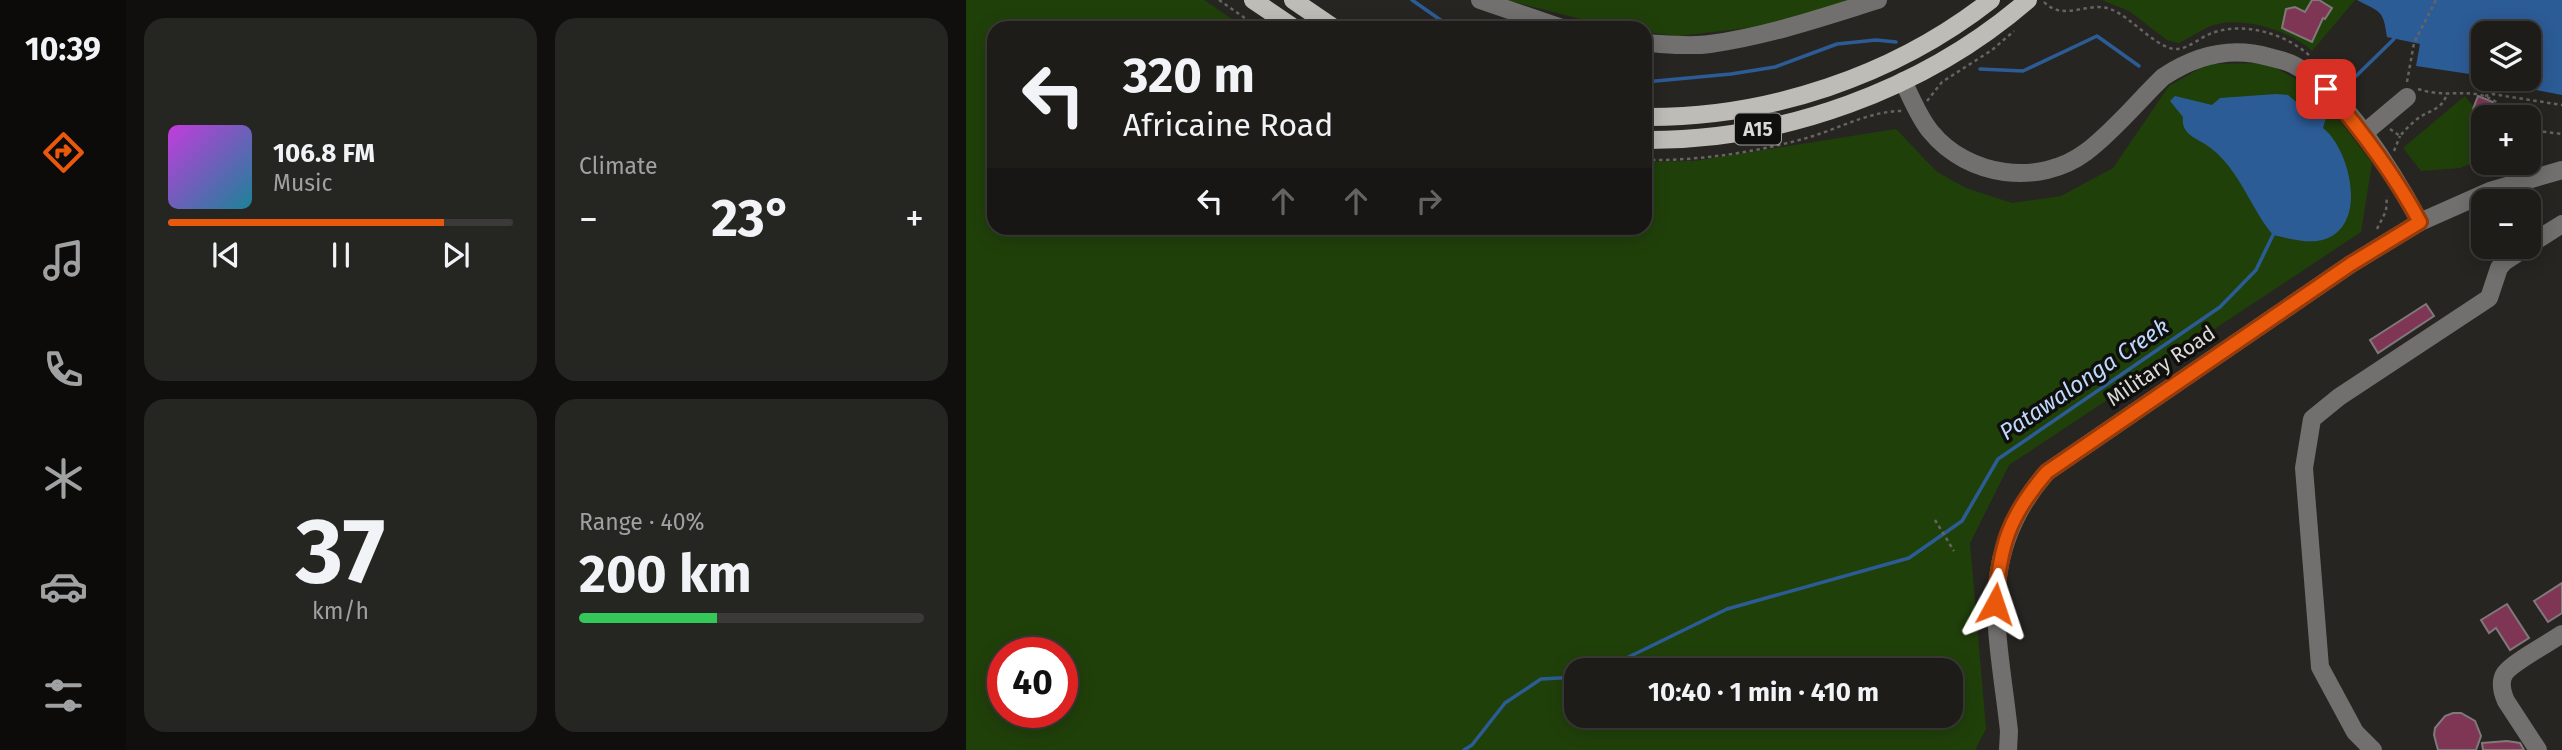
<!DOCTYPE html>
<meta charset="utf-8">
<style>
:root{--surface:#1d1c19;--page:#252522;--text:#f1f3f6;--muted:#a0a1a2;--line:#3b3a38;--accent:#ea580c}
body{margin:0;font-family:"Fira Sans",sans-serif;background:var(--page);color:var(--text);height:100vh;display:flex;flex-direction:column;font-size:26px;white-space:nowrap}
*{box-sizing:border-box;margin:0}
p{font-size:23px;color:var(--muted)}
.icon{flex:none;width:38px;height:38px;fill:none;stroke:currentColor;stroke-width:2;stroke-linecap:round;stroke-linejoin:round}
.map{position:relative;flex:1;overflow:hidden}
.details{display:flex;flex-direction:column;gap:18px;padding:18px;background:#100f0e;width:840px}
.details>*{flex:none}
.guide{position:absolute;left:21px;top:21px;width:665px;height:214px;border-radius:21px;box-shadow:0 4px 18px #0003,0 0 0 2px var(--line);background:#1d1c19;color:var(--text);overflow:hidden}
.tools{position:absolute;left:1505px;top:21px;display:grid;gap:14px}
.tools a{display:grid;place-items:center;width:70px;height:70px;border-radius:14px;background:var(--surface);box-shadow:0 4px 18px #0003,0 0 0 2px var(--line);font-size:35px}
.speed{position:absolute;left:21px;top:637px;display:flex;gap:14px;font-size:35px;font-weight:700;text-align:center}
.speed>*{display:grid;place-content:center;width:91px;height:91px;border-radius:50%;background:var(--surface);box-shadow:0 4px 18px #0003,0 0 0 2px var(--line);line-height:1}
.speed .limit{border:10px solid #d22;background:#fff;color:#111}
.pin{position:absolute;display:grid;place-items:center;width:60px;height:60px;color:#fff;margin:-30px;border-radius:14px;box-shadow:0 4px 10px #0006}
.me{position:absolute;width:77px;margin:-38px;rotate:5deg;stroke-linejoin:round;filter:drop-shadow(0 0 5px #0008)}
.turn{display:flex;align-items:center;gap:24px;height:147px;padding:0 21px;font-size:32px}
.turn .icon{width:91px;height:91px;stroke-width:2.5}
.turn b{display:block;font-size:49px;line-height:60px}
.lanes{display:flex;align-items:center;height:66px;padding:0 21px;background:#0003;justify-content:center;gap:35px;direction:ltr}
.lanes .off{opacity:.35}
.big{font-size:52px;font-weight:700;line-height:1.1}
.details .widget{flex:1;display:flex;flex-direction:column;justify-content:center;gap:10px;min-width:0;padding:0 24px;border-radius:21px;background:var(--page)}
.details .dial{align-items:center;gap:0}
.dial b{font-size:91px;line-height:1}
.song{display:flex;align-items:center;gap:21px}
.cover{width:84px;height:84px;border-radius:10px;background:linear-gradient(135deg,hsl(290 70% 55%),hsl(190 70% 35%))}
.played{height:7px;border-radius:4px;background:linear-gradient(90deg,var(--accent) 80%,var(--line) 80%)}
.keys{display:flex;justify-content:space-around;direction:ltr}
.heat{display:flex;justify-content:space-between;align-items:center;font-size:38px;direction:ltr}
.charge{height:10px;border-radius:5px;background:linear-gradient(90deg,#34c759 40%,var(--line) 0)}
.details .tiles{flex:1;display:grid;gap:18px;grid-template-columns:repeat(2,1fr)}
.trip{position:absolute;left:598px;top:658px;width:399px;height:70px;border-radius:21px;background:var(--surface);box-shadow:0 4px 18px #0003,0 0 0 2px var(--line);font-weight:700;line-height:70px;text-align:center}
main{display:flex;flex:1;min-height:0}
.dock{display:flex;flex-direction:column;width:126px;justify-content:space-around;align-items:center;background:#0c0b0a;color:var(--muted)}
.dock .icon{width:49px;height:49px}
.dock .active{color:var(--accent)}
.dock b{font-size:32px;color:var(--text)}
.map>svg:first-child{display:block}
</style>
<main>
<nav class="dock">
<b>10:39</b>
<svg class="icon active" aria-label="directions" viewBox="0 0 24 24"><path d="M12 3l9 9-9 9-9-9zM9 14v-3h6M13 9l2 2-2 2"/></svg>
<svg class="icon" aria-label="music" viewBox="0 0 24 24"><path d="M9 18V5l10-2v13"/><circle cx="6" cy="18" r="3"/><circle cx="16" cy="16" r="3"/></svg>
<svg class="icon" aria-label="phone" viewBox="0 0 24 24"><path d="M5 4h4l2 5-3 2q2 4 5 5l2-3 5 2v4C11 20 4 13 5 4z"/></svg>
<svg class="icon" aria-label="climate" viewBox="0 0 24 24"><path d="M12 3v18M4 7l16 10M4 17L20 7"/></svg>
<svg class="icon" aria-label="car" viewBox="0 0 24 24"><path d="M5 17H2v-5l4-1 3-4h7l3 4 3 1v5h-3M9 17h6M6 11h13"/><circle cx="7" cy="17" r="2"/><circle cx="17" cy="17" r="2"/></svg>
<svg class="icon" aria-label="filters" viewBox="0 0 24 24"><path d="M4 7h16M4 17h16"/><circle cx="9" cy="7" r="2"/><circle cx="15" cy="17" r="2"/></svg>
</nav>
<section class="details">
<div class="tiles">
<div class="widget">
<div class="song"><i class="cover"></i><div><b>106.8 FM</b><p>Music</p></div></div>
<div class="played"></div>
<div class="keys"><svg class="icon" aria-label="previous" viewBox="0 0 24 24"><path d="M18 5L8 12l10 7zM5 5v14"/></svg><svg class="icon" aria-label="pause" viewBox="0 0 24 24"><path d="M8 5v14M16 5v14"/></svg><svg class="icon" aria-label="next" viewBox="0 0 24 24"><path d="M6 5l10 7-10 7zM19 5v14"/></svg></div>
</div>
<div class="widget"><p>Climate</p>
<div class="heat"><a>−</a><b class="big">23°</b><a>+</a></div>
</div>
<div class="widget dial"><b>37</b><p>km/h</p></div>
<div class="widget"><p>Range · 40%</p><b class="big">200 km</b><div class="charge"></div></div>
</div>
</section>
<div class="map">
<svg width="1596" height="750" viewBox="0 0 1596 750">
<rect width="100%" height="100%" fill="#272521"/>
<g fill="#20400a" fill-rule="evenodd">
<path d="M0,0H238L279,28H28V228H679V162L728,161L930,129L971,172L1000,188L1046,203L1095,196L1147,168L1203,86L1242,64L1301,63L1351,91L1406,163L1395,232L1043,465L1004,543L1020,729L1009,750H0ZM37,653H96V712H37ZM611,670H985V716H611Z"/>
<path d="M540,0H901L824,22L781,28L712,36L679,32V28L646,27Z"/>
<path d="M1136,0H1389L1346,51C1324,30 1272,14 1242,27C1232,32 1223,38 1213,43L1201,40L1163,11Z"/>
<path d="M1499,96L1512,113L1530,117H1517V159L1494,168L1455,171L1437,148Z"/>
</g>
<g fill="#2c5c96">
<path d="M1391,0H1596V95L1570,90L1532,79H1563V33H1517V76L1450,66L1454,44L1421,37C1417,9 1415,13 1391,0Z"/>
<path d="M1310,94L1322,95L1335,106L1354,100L1362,111L1357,128C1385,150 1403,228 1356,240C1342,244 1321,238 1307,235C1283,206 1272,165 1239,144C1227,137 1215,133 1217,117L1204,101L1209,96L1246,105L1254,98Z"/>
</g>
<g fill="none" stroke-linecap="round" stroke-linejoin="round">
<g stroke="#2c5c96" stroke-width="3.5">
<path d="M446,0L486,28"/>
<path d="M1014,69L1057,71L1131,36L1173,66"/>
<path d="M679,82L765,74L809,67L871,44L910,40L930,42"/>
<path d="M1384,82L1428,39"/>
<path d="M636,670L761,609L943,558L996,521L1032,459L1254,307L1290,270L1307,235"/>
<path d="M498,750L506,745L539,703L575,679L611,677"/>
</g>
</g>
<g fill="#7f3654" stroke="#7f797b" stroke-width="2">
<path d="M1346,0H1353L1366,8L1359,19L1357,18L1346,42L1316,28L1320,9L1329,7L1339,12Z"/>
<path d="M1512,96L1527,102L1521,115L1507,109Z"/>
<path d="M1460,304L1468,316L1412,353L1404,340Z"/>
<path d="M1596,583V613L1582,622L1568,601Z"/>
<path d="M1541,604L1563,638L1544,650L1530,628L1523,633L1515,620Z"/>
<path d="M1487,713H1495L1509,721L1515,736L1510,750H1472L1468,735L1469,728L1479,716Z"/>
<path d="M1541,741L1554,743L1558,750H1517L1516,743Z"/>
</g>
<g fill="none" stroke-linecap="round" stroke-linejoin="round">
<g stroke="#656460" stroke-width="2.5" stroke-dasharray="3.5 3.5" stroke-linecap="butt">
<path d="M253,0L293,28"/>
<path d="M1078,2C1097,22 1122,1 1144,9C1165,16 1192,51 1212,49C1223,48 1235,37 1246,33C1278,21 1321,34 1345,57"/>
<path d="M1441,82L1448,43L1470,0"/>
<path d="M1452,89C1492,102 1511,78 1548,117"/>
<path d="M1519,96L1526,94L1596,105"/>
<path d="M961,101L976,82L1026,50L1048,31"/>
<path d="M1424,129L1434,136C1439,130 1445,124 1451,119C1463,110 1477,110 1481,93"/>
<path d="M1563,130L1596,134"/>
<path d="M1428,151L1434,136"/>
<path d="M679,160C733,161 792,152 844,137C874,128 904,111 936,111"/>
<path d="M1411,229L1420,211L1421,196"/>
<path d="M969,520L988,551"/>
</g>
<g stroke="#71706e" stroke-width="18">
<path d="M514,0L596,28"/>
<path d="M679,43C700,44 723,47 744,44C802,36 857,17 912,0"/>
<path d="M937,81C945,97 953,118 965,132C1002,177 1073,187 1120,152C1148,131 1172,101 1197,77C1230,55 1265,46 1303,57C1311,59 1321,61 1328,65C1378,91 1428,174 1454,222"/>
<path d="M1397,134L1441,97"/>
<path d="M1563,245L1596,224"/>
<path d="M1042,750L1043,731C1032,630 1008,556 1081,472L1385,264L1454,222L1524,191L1596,170"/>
<path d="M1407,750L1389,732L1354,667L1338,468L1346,419L1373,397L1523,298L1533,268L1538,262L1561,247"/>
<path d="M1572,750L1540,701C1536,692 1533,682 1539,673C1547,662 1583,643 1596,634"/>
</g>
<g stroke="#bebcb7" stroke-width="18">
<path d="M287,0L328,28"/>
<path d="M327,0L368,28"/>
<path d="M679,117C802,118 928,76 1025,0"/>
<path d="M679,140C816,141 958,90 1062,0"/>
</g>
</g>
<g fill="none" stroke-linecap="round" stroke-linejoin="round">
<g stroke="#983908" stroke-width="18">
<path id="route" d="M1029,604C1034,546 1042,517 1081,472L1385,264L1454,222C1428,174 1396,131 1360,89"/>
</g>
<use href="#route" stroke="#ea580c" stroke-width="12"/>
</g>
<g text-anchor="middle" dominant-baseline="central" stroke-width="7" stroke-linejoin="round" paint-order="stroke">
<rect fill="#0f0f0d" stroke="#9e9d9a" stroke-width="2" x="769" y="113.5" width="46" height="31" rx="5"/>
<g font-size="19" font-weight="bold" fill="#dbdad7">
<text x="792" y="129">A15</text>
</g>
<g font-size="21" fill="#dbdad7" stroke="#0f0f0d">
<text transform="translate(1195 366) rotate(-34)">Military Road</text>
</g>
<g font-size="23" font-style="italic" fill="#bed9fb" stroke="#0f0f0d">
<text transform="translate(1118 379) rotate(-34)">Patawalonga Creek</text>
</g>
</g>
</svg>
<div class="tools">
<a><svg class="icon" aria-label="layers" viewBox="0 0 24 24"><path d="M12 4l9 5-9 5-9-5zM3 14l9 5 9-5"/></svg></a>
<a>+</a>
<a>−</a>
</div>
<div class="speed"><div class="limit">40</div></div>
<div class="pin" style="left:1360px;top:89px;background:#d93025"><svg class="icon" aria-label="arrive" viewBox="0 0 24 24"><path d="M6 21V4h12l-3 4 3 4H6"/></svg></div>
<svg class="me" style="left:1029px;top:604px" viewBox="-20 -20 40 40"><path d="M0-17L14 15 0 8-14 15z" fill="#ea580c" stroke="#fff" stroke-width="4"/></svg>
<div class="trip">10:40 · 1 min · 410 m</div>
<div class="guide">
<div class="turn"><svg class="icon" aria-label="left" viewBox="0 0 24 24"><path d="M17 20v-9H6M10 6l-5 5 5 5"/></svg><div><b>320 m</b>Africaine Road</div></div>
<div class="lanes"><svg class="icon" aria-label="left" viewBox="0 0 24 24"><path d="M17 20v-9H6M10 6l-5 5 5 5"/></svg><svg class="icon off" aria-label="ahead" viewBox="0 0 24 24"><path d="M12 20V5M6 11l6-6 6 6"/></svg><svg class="icon off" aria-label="ahead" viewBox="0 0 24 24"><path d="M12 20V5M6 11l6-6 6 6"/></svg><svg class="icon off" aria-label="right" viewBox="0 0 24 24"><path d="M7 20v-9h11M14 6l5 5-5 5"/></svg></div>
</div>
</div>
</main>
